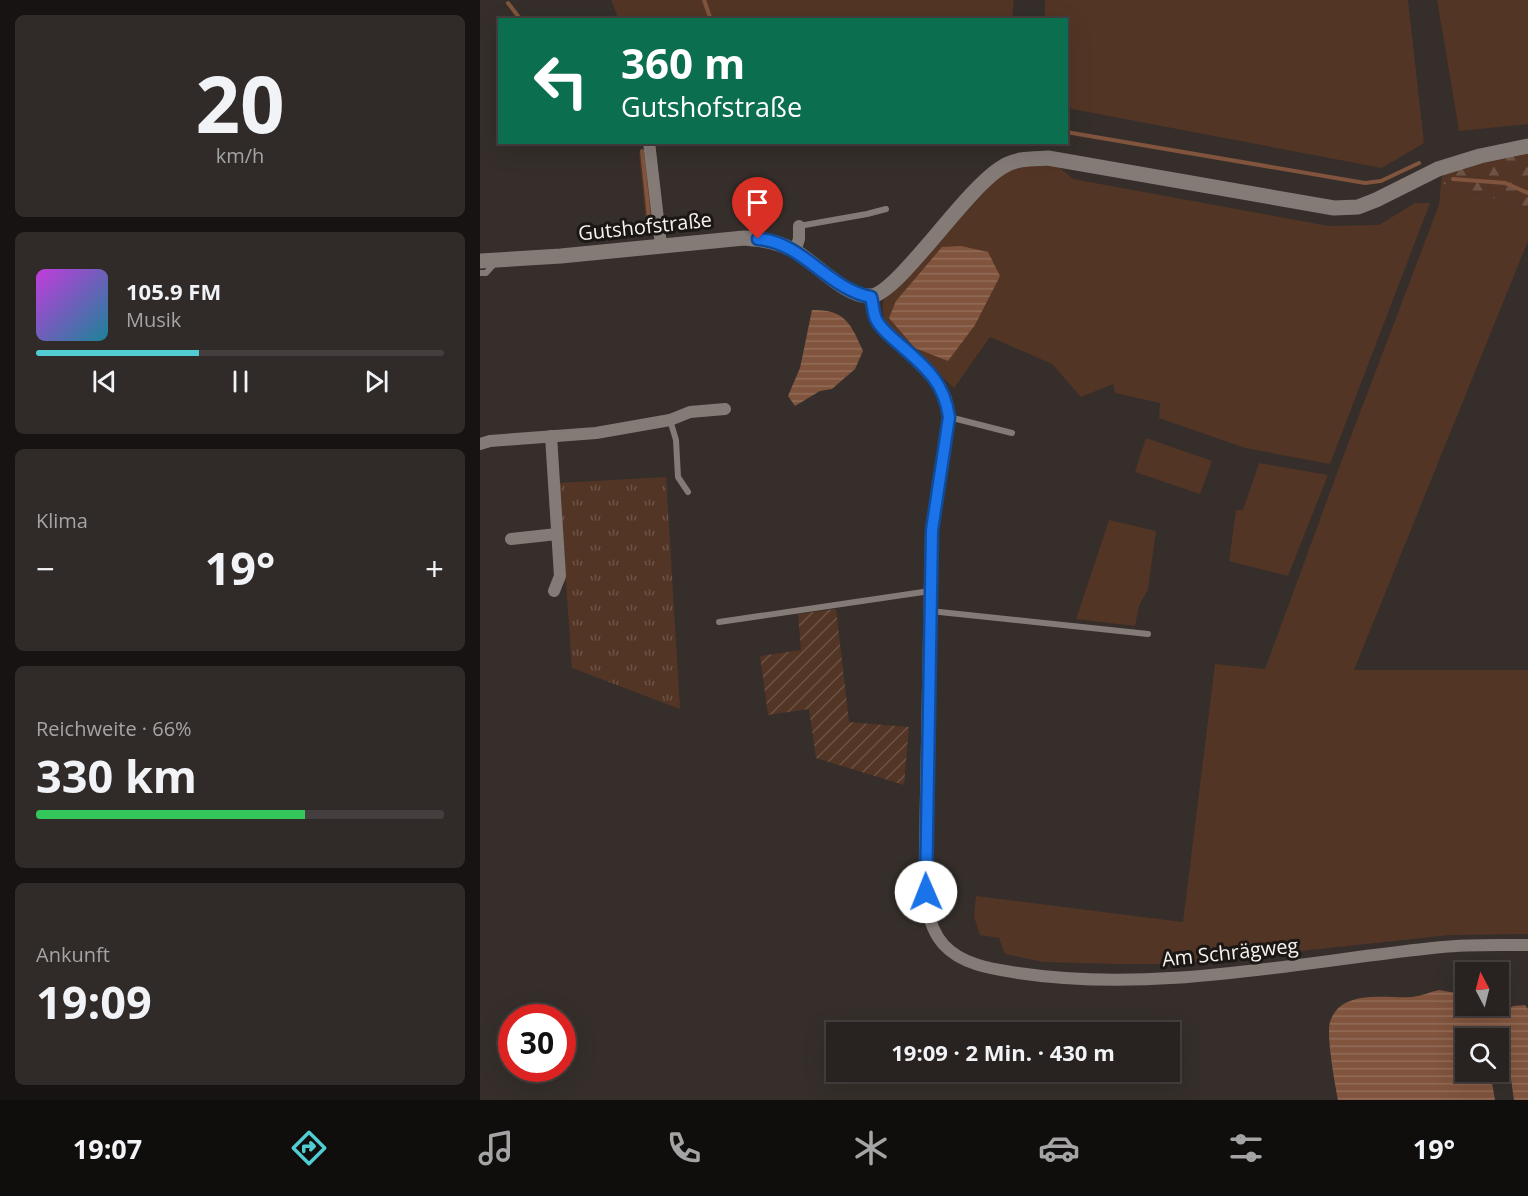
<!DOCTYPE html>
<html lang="de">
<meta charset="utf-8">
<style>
:root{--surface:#282220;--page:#302a29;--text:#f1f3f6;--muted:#a5a4a5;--line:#443f3e;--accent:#51ccd2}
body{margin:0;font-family:"Open Sans",sans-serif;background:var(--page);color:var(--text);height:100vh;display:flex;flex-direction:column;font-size:22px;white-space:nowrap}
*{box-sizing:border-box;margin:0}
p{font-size:20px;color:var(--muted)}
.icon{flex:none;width:33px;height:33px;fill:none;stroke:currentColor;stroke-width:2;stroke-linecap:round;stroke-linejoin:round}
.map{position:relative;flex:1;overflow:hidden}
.panel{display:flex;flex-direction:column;gap:15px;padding:15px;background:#161312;width:480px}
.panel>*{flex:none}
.top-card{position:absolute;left:18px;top:18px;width:570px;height:126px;border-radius:0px;box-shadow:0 6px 24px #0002,0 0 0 2px var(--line);background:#0b6e4f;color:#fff;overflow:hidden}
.needle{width:39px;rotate:353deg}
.fabs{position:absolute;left:975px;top:962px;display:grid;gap:12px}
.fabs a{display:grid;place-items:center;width:54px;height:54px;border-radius:0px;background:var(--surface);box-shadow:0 6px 24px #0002,0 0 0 2px var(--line);font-size:30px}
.speed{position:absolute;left:18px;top:1004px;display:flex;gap:12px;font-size:30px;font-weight:700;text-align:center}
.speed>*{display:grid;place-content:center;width:78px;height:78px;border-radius:50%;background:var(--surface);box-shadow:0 6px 24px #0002,0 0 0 2px var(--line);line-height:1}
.speed .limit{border:9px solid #d22;background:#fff;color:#111}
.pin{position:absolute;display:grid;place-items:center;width:51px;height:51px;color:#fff;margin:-62px -26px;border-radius:50% 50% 50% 0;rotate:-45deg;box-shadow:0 0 6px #0007}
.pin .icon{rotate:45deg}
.me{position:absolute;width:66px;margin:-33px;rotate:359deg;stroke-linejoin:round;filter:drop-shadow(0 0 4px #0008)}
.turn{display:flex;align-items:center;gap:21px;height:126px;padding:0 24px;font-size:27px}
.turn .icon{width:78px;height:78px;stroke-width:2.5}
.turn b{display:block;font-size:42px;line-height:51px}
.big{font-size:45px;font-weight:700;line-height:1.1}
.panel .tile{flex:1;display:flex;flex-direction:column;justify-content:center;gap:9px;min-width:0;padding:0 21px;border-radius:9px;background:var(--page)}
.panel .dial{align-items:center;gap:0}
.dial b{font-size:78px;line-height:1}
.song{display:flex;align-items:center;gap:18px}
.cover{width:72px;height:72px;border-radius:9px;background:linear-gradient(135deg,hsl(290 70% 55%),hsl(190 70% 35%))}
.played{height:6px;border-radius:3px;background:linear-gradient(90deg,var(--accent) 40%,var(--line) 40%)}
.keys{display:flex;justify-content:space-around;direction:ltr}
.heat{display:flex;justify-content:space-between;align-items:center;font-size:33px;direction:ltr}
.charge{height:9px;border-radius:4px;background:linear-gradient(90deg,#34c759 66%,var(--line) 0)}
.trip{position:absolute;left:346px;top:1022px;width:354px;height:60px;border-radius:0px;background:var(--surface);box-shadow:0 6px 24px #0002,0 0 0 2px var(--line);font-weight:700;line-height:60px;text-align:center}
.dock{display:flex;height:96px;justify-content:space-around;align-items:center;background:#100e0d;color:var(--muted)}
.dock .icon{width:42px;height:42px}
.dock .current{color:var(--accent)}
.dock b{font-size:27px;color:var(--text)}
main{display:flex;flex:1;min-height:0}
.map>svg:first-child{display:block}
</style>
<main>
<section class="panel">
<div class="tile dial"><b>20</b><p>km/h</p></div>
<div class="tile">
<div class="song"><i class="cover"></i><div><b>105.9 FM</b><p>Musik</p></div></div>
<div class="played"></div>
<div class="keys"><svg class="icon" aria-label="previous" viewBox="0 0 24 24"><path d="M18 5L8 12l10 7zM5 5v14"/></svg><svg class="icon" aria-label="pause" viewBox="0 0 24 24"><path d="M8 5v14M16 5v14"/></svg><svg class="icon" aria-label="next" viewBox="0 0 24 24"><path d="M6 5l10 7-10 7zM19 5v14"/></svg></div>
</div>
<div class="tile"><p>Klima</p>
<div class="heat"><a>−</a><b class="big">19°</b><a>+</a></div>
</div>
<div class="tile"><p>Reichweite · 66%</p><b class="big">330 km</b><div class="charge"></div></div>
<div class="tile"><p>Ankunft</p><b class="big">19:09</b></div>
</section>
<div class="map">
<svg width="1048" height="1100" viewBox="0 0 1048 1100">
<defs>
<pattern id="forest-firs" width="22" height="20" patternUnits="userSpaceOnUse" patternTransform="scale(1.5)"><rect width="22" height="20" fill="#533525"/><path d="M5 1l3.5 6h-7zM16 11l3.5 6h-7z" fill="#6c5345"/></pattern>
<pattern id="park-tufts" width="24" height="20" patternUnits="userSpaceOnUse" patternTransform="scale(1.5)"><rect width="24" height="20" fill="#533525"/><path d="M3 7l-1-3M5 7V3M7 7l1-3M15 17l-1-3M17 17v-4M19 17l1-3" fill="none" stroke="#6c5345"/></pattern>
<pattern id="garden-furrows" width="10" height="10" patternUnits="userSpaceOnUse" patternTransform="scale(1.5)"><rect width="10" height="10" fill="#533525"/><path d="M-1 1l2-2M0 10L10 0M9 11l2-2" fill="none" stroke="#6c5345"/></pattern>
<pattern id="water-rules" width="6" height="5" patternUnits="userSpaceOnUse" patternTransform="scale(1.5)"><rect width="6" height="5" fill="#80543d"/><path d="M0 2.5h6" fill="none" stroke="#936d59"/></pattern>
</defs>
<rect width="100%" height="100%" fill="#352e2a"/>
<g fill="#533525">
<path d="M131,0H534L532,19L139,20Z"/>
<path d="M565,0H928L944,143L902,168L587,108L586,20L565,19Z"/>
<path d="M957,0H1048V124L979,131Z"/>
<path d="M166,150L173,226L172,232H167L159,153Z"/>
<path d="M560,164L579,167L593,179L849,226L899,225L935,203H950L850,464L765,448L679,418L680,403L635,393L633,384L601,397L572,364L510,337L474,388L412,330C403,319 401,313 404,299L415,290L520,175L542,166Z"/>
<path d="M961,183L1048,208V241L874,670H1048V934L970,935L698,964H639L563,962L525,954L519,938L500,935L494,917L496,896L703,922L735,664L785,669L860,465L959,205Z"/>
<path d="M666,438L732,461L720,494L655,472Z"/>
<path d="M779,463L848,475L808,576L749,561L756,510H763Z"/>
<path d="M629,520L676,531L668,589L659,606L655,626L596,619Z"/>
</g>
<path fill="url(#forest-firs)" d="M1048,151V208L961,183L962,177C981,161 1024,157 1048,151Z"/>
<path fill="url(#park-tufts)" d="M186,477L200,709L92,668L79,483Z"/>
<path fill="url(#garden-furrows)" d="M356,609L369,722L429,727L424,785L336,758L329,709L288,715L280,656L321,650L318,614Z"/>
<g fill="url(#water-rules)">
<path d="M481,246L508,252L520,276L495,325L468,361L435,348L409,318L416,301L462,247Z"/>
<path d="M332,310C365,309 371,324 383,351L375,369L352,389L340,391L315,406L308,396L320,368Z"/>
<path d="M959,990L976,993L985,1002L986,1005H989L1002,1018L1022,1014L1033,1006L1045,1005L1048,1009V1100H1034L1028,1059L1021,1035L1011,1029L1004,1032L1005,1038H986V1071H1010L1015,1100H858C855,1084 846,1035 850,1022C861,988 906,999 932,997C941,996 950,992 959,990Z"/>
</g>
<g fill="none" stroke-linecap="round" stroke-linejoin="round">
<g stroke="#80543d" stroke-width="4">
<path d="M224,0L231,20"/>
<path d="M28,3L41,20"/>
<path d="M586,132L885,183L901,181L939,163"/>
<path d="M162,151L170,227"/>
<path d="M973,179L1025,183L1048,193"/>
</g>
<g stroke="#847b77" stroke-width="6">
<path d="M319,226L387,214L406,209"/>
<path d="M0,273H6L16,262"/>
<path d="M469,417L532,433"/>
<path d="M190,420L196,440L198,477L208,492"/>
<path d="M450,611L668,634"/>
<path d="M239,622L450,591"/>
</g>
<g stroke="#847b77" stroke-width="12">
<path d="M169,142L181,245"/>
<path d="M315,251L319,239V226"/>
<path d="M391,296L396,320L456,381L466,399L469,417L451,530L445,845C445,877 441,920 464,945C482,965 513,969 538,973C679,994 822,961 962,947C990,944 1020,945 1048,945"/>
<path d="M71,436L80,576L74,591"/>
<path d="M0,444L10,441L116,433L190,420L210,412L245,409"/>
<path d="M31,539L77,534"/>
</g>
<path stroke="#847b77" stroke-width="15" d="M0,261L81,256L264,238C284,240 295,241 313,250C334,261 366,298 391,296C418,294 487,186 524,166C537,158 553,159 568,158L854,208L878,207L896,200L958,169L1000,156L1048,146"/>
</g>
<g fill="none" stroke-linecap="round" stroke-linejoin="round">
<g stroke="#114b97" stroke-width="15">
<path id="route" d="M278,239C323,242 348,289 391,297C393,304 393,313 396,319C400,328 411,337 418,343C444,366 464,381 469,417L452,530L446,892"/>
</g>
<use href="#route" stroke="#1a73e8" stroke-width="10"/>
</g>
<g text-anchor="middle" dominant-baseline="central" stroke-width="6" stroke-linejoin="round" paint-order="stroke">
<g font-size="20" fill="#f7f2ef" stroke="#1a1715">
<text transform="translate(165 226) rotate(-6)">Gutshofstraße</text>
<text transform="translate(750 952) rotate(-6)">Am Schrägweg</text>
</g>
</g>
</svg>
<div class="fabs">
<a><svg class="needle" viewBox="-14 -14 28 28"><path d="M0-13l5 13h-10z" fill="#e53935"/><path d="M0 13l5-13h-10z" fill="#a5a4a5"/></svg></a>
<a><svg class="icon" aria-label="search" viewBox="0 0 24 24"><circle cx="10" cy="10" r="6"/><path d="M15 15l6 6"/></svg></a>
</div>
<div class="speed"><div class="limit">30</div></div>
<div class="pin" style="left:278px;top:239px;background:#d93025"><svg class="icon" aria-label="arrive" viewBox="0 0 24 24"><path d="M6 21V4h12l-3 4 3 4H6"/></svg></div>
<svg class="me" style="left:446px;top:892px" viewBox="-20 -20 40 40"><circle r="19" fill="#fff"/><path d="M0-13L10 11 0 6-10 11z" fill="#1a73e8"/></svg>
<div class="trip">19:09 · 2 Min. · 430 m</div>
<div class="top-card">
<div class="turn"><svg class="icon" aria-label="left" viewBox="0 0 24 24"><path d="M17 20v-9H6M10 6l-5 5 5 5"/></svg><div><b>360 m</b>Gutshofstraße</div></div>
</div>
</div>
</main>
<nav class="dock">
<b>19:07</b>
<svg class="icon current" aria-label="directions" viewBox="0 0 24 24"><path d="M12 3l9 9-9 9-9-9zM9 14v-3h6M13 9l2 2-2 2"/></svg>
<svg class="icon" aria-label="music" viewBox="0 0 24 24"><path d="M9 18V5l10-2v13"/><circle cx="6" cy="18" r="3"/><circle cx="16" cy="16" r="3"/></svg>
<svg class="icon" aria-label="phone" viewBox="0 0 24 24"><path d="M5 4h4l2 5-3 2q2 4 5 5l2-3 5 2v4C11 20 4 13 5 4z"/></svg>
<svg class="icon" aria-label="climate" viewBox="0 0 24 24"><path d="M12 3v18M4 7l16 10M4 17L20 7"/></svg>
<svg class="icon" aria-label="car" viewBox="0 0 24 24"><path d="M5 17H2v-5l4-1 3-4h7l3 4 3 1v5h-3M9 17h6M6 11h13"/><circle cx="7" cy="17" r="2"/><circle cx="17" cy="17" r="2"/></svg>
<svg class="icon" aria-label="filters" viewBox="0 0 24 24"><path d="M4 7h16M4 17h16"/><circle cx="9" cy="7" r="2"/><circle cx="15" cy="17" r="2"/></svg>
<b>19°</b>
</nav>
